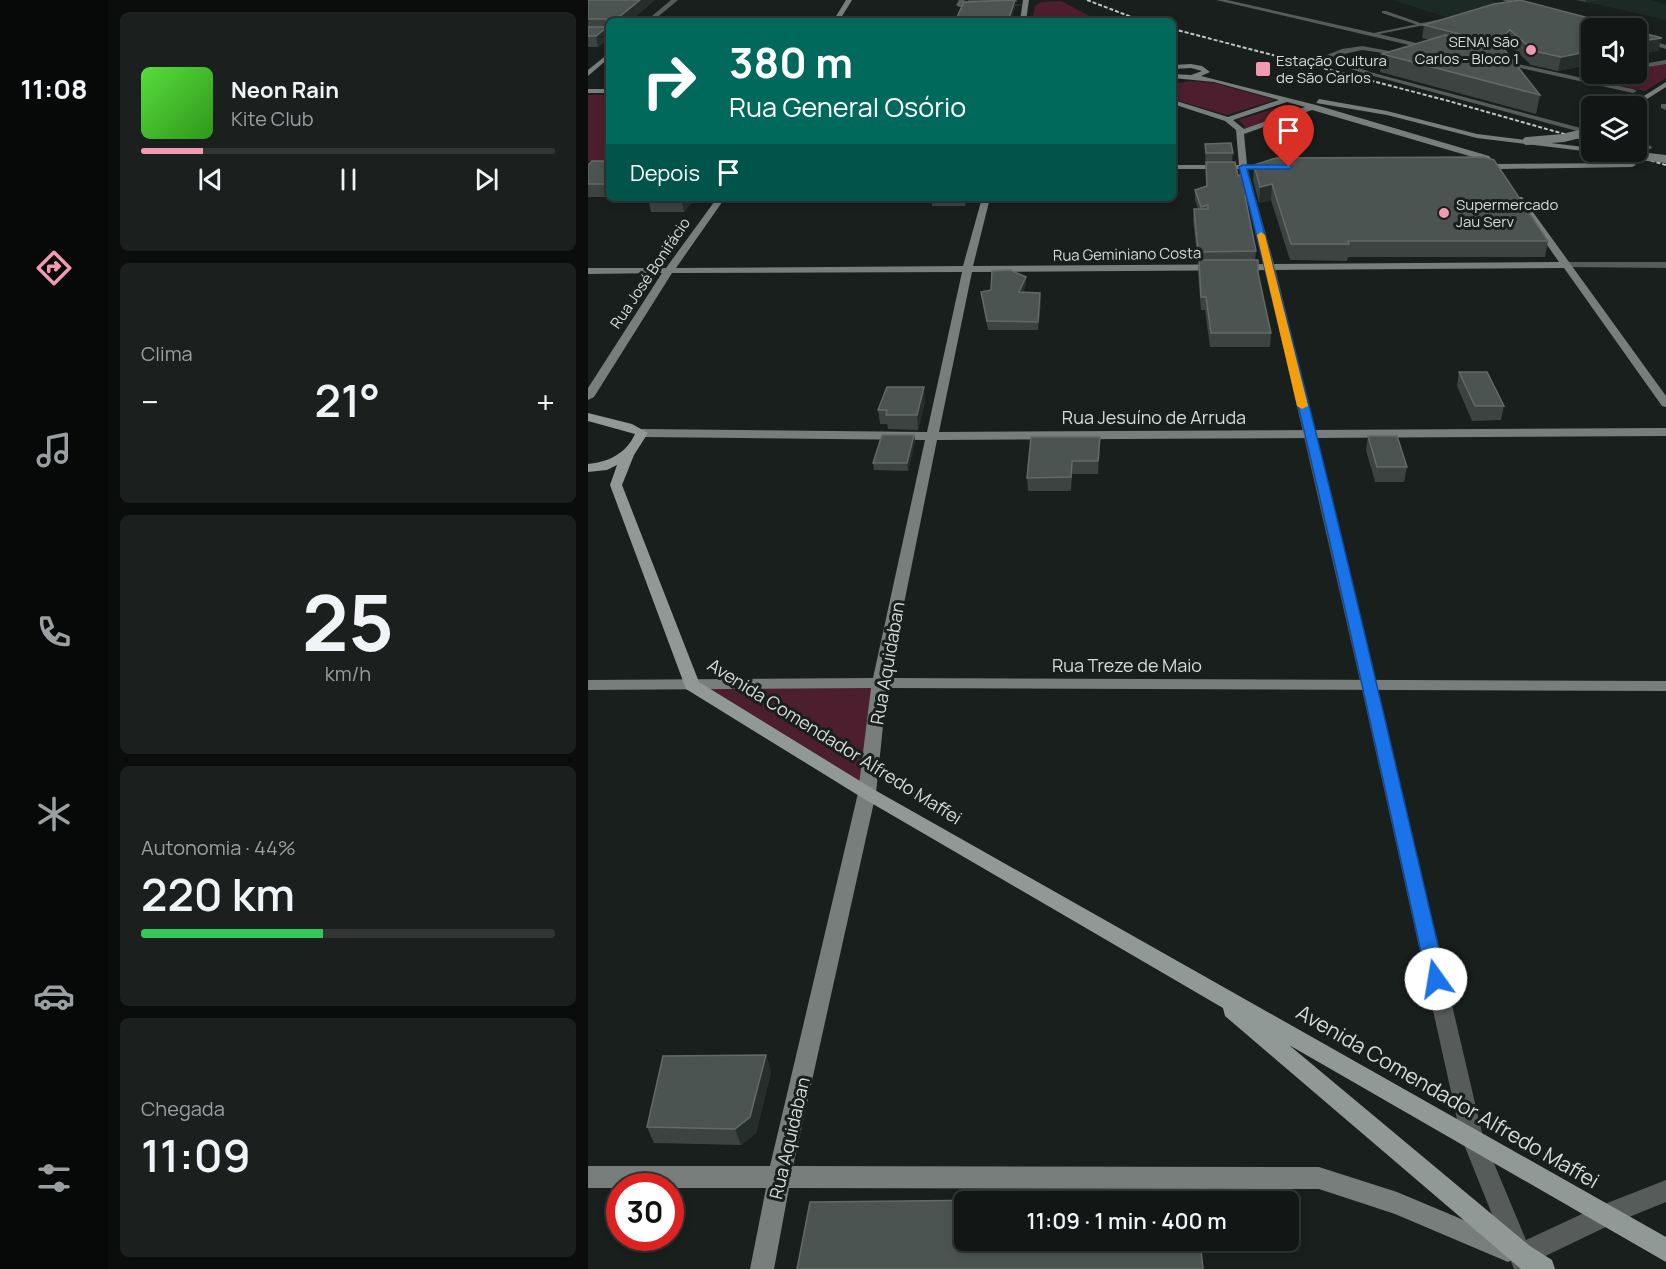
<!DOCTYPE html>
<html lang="pt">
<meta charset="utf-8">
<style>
:root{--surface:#121716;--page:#1b201f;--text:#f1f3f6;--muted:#9c9fa1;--line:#313635;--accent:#f19ab2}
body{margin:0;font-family:Manrope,sans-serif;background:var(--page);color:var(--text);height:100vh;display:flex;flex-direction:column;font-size:22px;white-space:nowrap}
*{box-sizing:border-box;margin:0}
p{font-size:20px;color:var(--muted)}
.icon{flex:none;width:33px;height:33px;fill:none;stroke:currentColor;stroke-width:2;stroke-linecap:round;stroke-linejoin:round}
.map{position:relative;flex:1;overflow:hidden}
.drawer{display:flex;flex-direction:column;gap:12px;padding:12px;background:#0a0d0c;width:480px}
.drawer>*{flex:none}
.banner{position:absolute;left:18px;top:18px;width:570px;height:183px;border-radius:9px;box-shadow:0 3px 9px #0003,0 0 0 2px var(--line);background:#00695c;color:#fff;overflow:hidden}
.buttons{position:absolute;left:993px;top:18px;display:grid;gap:12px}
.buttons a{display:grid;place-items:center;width:66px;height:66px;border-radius:9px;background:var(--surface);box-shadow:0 3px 9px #0003,0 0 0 2px var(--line);font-size:30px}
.speed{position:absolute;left:18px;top:1173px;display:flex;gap:12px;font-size:30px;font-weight:700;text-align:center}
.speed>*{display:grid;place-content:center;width:78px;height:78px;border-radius:50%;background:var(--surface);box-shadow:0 3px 9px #0003,0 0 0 2px var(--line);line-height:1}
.speed .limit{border:9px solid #d22;background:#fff;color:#111}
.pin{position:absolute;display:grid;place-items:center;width:51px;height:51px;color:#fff;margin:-62px -26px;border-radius:50% 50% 50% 0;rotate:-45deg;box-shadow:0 0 6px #0007}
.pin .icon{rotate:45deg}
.me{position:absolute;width:66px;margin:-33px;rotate:347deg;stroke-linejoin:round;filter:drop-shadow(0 0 4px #0008)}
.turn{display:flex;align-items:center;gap:21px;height:126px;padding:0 24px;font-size:27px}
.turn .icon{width:78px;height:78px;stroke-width:2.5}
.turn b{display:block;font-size:42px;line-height:51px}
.then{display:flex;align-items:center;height:57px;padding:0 24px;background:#0003;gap:12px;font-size:22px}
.big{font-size:45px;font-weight:600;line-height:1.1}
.drawer .tile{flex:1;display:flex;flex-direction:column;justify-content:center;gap:9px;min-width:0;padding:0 21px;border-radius:9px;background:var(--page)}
.drawer .dial{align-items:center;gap:0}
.dial b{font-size:78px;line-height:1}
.song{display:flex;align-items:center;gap:18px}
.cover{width:72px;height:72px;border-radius:9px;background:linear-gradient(135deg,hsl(110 70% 55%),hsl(110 70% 35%))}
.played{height:6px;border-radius:3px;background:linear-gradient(90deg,var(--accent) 15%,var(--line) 15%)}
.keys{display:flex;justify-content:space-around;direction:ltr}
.heat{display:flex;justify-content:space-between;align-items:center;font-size:33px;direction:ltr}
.charge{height:9px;border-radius:4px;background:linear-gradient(90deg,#34c759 44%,var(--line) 0)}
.trip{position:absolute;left:366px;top:1191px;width:345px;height:60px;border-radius:9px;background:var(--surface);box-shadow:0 3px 9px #0003,0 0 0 2px var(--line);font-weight:600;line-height:60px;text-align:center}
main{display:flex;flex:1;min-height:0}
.tab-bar{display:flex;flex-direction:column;width:108px;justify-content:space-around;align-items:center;background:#070909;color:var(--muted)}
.tab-bar .icon{width:42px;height:42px}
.tab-bar .on{color:var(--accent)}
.tab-bar b{font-size:27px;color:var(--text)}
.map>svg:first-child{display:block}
</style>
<main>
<nav class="tab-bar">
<b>11:08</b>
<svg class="icon on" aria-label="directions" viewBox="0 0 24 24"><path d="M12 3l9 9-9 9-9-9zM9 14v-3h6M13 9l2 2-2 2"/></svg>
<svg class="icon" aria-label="music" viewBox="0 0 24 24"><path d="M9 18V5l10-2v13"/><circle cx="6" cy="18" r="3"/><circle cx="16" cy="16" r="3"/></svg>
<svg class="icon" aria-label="phone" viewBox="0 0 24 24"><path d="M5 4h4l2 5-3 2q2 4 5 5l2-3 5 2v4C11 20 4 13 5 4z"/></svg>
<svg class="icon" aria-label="climate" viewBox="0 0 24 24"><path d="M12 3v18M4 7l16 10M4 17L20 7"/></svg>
<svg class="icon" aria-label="car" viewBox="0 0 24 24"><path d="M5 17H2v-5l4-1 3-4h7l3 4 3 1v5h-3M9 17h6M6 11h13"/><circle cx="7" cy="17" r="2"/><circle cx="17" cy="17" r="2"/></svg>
<svg class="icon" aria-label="filters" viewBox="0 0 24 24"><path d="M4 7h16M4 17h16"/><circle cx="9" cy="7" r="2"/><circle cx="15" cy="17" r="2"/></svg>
</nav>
<section class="drawer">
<div class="tile">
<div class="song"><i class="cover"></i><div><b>Neon Rain</b><p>Kite Club</p></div></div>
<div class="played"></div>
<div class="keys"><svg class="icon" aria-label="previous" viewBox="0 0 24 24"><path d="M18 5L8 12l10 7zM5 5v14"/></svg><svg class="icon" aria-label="pause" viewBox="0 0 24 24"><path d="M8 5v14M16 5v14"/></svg><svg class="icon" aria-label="next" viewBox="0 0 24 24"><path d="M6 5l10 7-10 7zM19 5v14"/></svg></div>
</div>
<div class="tile"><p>Clima</p>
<div class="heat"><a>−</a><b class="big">21°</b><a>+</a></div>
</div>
<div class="tile dial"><b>25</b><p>km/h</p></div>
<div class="tile"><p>Autonomia · 44%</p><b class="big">220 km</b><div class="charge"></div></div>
<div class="tile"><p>Chegada</p><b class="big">11:09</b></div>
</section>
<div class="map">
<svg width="1078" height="1269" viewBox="0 0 1078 1269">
<rect width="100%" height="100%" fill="#181f1d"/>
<g fill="#1c2a25">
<path d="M804,0H901L921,5L858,17Z"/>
<path d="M1009,0H1062L1078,4V20L998,2Z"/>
</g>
<g fill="#4d1e2d">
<path d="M473,1L511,21H444L447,6L453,2Z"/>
<path d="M1078,63V78L1057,91L1002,79L1019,74H1048L1049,68Z"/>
<path d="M602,81L626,83L687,100L639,115L585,99V84Z"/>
<rect x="0" y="95" width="21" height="66"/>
<path d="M697,105L714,109L656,129L657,126L650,120Z"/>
<path d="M292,683L279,793L104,685Z"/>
</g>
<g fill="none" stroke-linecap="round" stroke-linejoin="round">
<g fill="#575b59" fill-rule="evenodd">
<path d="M371,0H377L375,3L440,5L371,7L368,5Z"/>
<path d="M794,11H798L838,25L833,26L794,13Z"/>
<path d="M774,46L812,53L809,55L774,50L743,57L782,72L1004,131V135L778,74L742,62L736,56L754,49Z"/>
<path d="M1048,143L1063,146L1064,148L1060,150L1048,147Z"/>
</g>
<g fill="#575b59" fill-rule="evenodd">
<path d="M83,0H90L65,21H58Z"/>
<path d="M628,0H639L786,33L859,18L862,20L791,34L849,48L847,51Z"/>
<path d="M914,0H923L944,7L941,9Z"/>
<path d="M1048,36L1078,45V49L1048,40Z"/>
<path d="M912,60L1045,89L1049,91L1045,93L910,63Z"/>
<path d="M1078,60V64L1048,69V65Z"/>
<path d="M1073,104H1078V110L1073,108Z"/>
<path d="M655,165L659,167L687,267L789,685L895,1137L938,1240L1009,1207L1078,1180V1202L1024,1224L947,1261L950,1269H926L873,1137L773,685L677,267L651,167Z"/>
<path d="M978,262H1078V268L975,267V263Z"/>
</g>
<g fill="#787e7b" fill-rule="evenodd">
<path d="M258,0H264L251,21H245Z"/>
<path d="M435,0H441L438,21H432Z"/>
<path d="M21,53V58L0,76V70Z"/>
<path d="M603,64L614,66L622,72L613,76L728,105L901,156L908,164L1044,163L1048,165L1044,167L913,169L909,172L896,167L900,165L895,160L724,110L656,134L659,165H684L688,167L687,169H585V165H651L648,130L637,121L585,104V100L640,117L691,100L626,82L585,78V74L603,75L614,71L603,68L585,69V65ZM699,102L717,107L656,129L645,120Z"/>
<path d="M1078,82V87L1048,106H1040Z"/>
<rect x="0" y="89" width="21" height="4"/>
<path d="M731,99L799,111L889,134L1004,148V152H1007H1004L889,138L799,115L728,103Z"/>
<path d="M928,197H934L1078,396V407L1074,406L976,268L384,272L351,432L1078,428V436L349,440L301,678L1078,681V691L299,688L288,793L205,1166L731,1167L809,1192L928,1242L932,1250L928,1258L920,1262L807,1214L731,1189L201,1188L186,1269H162L178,1188H0V1166H182L270,793L283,688L0,690V680L285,678L337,440L54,437L48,433L54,429L339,432L374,272L84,273L6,397L0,400V388L74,273L0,274V268H78L129,198H137L88,268L375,266L394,198H402L385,266L971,262L927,199Z"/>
</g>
<path fill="#919996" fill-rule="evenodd" d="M0,413L44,424L60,433L46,455L34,485L111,682L285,789L1078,1237V1262L701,1045L942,1246L964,1260L967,1269H933L637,1016L635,1008L273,797L98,689L22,485L29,465L19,470L0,472V464C20,462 38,454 47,434L0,421Z"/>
<g stroke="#c0c5c3" stroke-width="2" stroke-dasharray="4 2" stroke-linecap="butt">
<path d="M499,0L554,21"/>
<path d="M585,29L857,100L1004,142"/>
<path d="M1034,152L1078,165"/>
</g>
<g stroke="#787e7b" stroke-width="8">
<path d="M939,141L975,138L1004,131"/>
<path d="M1016,152L1078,159"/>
</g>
</g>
<g fill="#3c4340">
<path d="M0,0H67L42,21H21V30H20L21,38L10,47H0Z"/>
<path d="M380,0H429V2H427V8L392,1H380Z"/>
<path d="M988,0H1009L998,2Z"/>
<path d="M836,25L1004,28V64L970,71L943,65L920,43L915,48L952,95L948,114L792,72L794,54L842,40L834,38Z"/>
<path d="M617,144L645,153L644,162L650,176L660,196L659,206L668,251L667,260L683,333L682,347H622L617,310H613L610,273L611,262H610L605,219L606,209H610L607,200V190L618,186Z"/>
<path d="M21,161V197H0V165Z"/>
<path d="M666,165L960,241L957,257H760L759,261L702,260L683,200L671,203L665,180Z"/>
<path d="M60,198H107L96,212H63Z"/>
<path d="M325,198H379L377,206H344V203L326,202Z"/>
<path d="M438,277V285L435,293H452L453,302L450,330H400L394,300L393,292L403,290Z"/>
<path d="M871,372L916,406L913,420L884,421L869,386Z"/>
<path d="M337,401L330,430L300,429L299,424H292L290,410Z"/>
<path d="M326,435L327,442L320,471L286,470L285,463Z"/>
<path d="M780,436L819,467L816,482H787L778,450Z"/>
<path d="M512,449L510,474H484L483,491H440L439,478Z"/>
<path d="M178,1055L183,1072L168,1133L153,1145L66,1143L59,1127Z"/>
</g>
<g fill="#262e2b">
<path d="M52,0H67L42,21H26Z"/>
<path d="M427,0V8L423,21H420Z"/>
<path d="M998,0H1009L998,2Z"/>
<path d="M19,27L21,38L10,47L8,36Z"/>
<path d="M922,30L920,43L905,57L907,43Z"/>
<path d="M1074,38L1070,51L1048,55V42Z"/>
<path d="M1004,51V64L970,71L973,57Z"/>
<path d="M684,184L683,200L671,203L672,187Z"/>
<path d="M93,198H107L96,212Z"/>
<path d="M438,277V285L431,300V292Z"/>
<path d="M452,293L453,302L450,330V322Z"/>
<path d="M336,387L337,401L330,430L329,415Z"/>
<path d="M326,435L327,442L320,471L319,463Z"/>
<path d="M512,437V449L510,474V461Z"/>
<path d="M178,1055L183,1072L168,1133L153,1145L147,1129Z"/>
</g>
<g fill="#4c5451" stroke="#626966" stroke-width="1.5">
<path d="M0,0H52L26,21H21L20,26L18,19H0Z"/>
<path d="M427,0L420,21H367L376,2Z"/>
<path d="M932,0L1039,28H1004V51L973,57L946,51L922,30L907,43L836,25L906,4Z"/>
<path d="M0,27H19L8,36H0Z"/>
<path d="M1048,31L1074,38L1048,42Z"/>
<path d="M857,35L915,48L952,95L794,54Z"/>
<path d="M643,143L645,153H618L617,144Z"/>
<path d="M895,157L906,160L960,241H760L761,244H703L684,184L672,187L666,165L688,158Z"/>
<path d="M4,161H21V184H0V165Z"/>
<path d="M618,162H647L650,176L655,174L660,196H657L668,251L610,252L606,209H620V205L613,207L607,190L619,186Z"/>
<path d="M611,260H670V273L683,333H623L618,297H613Z"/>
<path d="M422,270L438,277L431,292L452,293L450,322L399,321L393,292L403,290L404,271Z"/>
<path d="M871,372H899L916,406H887Z"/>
<path d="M299,387H336L329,415H298L299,410H290Z"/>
<path d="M294,435H326L319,463H285Z"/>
<path d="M780,436H809L819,467H789Z"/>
<path d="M443,437H512L510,461H484L483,477L439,478Z"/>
<path d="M178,1055L162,1117L147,1129L59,1127L75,1056Z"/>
<path d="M609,1198V1202H376V1240H612L615,1269H209L222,1202Z"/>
</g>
<path fill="#1a73e8" stroke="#114b97" stroke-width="1.5" d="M655,165H701L704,167L701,169H659C733,437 794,709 858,979L855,984L848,987L842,984L839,979C779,708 721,436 651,167Z"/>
<path fill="#f59e0b" d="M673,232L677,235L720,406L714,409L709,406L669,235Z"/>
<g fill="#f19ab2" stroke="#181f1d" stroke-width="2">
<circle cx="943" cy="50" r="6"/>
<rect x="667" y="61" width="16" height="16" rx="3"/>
<circle cx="856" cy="213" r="6"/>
</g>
<g text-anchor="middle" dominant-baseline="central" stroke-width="6" stroke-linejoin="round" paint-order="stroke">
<g font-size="15" fill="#d6dbd9" stroke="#181f1d" text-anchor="start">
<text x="931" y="41" text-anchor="end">SENAI São<tspan x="931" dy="17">Carlos - Bloco 1</tspan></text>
<text x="688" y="60">Estação Cultura<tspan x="688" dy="17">de São Carlos</tspan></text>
<text x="868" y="204">Supermercado<tspan x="868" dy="17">Jau Serv</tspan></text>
</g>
<g font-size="15" fill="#d6dbd9" stroke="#181f1d">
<text transform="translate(539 254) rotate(-1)">Rua Geminiano Costa</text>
<text transform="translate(62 273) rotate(-56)">Rua José Bonifácio</text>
</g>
<g font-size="18" fill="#d6dbd9" stroke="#181f1d">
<text x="566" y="417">Rua Jesuíno de Arruda</text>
<text transform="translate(299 663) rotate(-80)">Rua Aquidaban</text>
<text x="539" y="665">Rua Treze de Maio</text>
<text transform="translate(247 741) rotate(32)">Avenida Comendador Alfredo Maffei</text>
<text transform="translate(201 1138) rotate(-77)">Rua Aquidaban</text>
</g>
<g font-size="21" fill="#d6dbd9" stroke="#181f1d">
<text transform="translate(860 1096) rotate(30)">Avenida Comendador Alfredo Maffei</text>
</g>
</g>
</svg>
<div class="buttons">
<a><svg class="icon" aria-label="sound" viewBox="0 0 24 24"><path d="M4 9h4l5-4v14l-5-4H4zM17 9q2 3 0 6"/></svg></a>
<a><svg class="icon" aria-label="layers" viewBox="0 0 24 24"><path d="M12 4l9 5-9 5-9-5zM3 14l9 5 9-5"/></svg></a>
</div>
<div class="speed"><div class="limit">30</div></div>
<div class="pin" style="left:701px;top:167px;background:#d93025"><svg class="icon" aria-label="arrive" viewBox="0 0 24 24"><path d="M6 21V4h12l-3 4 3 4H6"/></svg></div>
<svg class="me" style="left:848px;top:979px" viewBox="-20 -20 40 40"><circle r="19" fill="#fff"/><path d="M0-13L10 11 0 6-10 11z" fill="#1a73e8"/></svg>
<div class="trip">11:09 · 1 min · 400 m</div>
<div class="banner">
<div class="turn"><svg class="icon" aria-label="right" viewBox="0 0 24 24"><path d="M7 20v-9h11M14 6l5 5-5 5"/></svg><div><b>380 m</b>Rua General Osório</div></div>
<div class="then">Depois<svg class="icon" aria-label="arrive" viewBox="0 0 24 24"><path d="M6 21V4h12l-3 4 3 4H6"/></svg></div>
</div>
</div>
</main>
